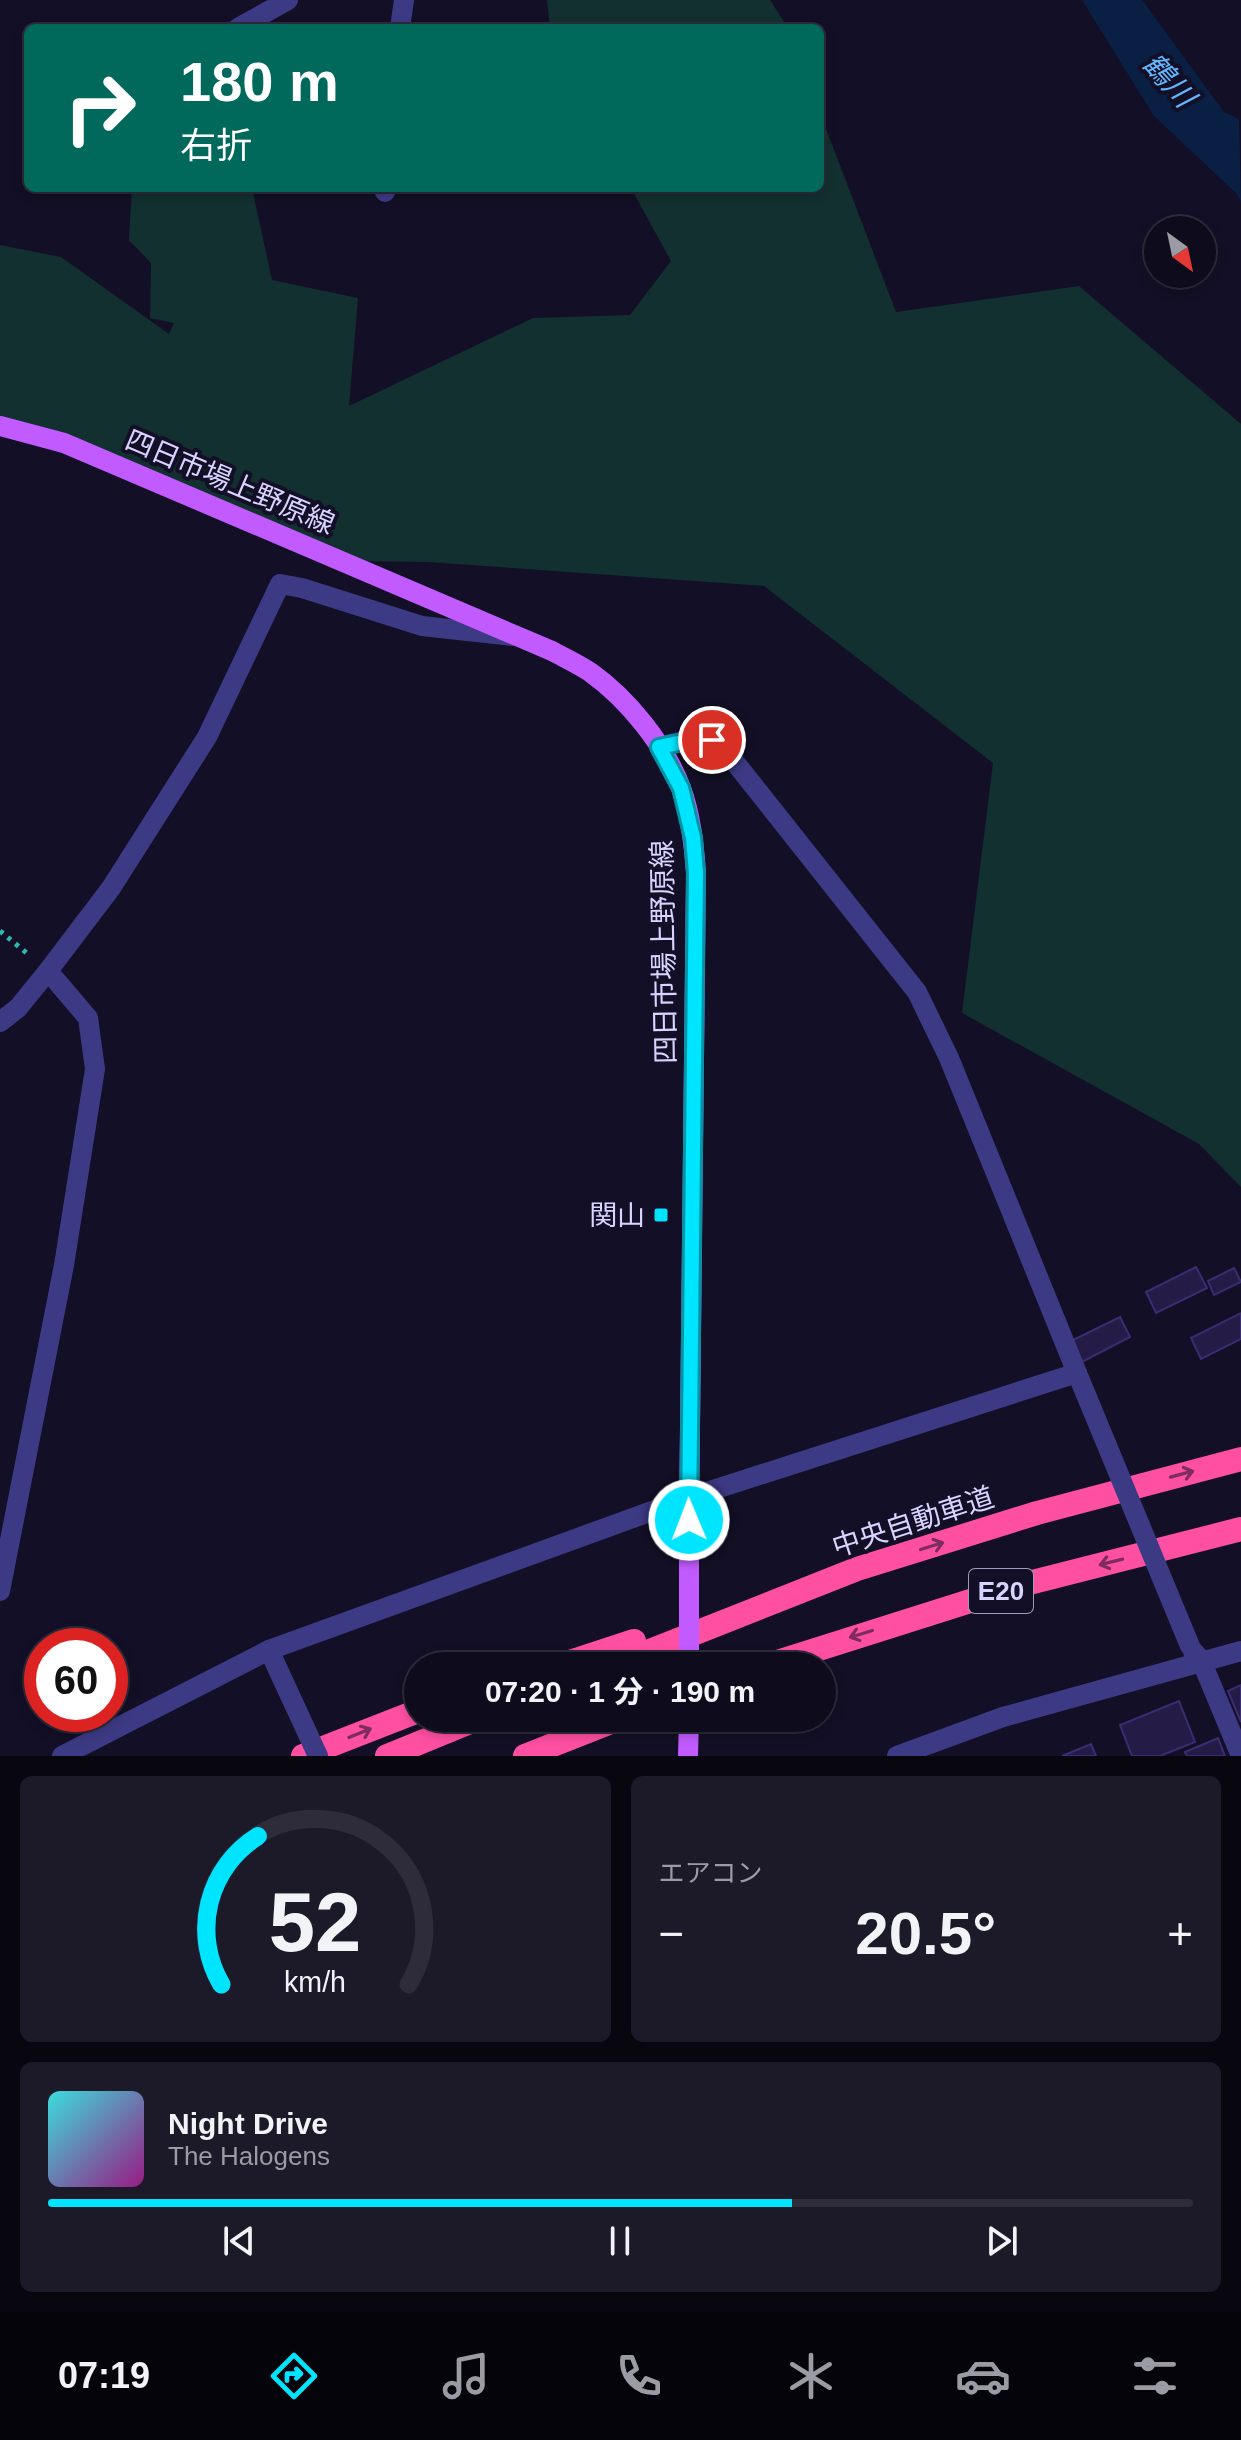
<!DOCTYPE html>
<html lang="ja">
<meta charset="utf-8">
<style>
:root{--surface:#0e0b1c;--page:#1c1929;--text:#f1f3f6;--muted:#9b9ba3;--line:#2e2b3b;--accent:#00e5ff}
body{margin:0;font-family:Helvetica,"Noto Sans JP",sans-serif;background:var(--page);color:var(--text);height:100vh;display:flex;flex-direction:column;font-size:30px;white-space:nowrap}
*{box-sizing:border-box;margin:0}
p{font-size:26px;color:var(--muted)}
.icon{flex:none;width:44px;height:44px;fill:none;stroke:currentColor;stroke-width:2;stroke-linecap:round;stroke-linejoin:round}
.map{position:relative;height:1756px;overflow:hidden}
.details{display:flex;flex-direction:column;gap:20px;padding:20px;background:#08060f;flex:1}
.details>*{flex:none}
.hud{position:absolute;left:24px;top:24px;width:800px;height:168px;border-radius:12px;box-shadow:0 4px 12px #0003,0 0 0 2px var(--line);background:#00695c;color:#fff;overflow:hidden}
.needle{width:52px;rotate:147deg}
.controls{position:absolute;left:1144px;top:216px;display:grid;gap:16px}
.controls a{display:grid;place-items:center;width:72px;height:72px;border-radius:50%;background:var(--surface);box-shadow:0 4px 12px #0003,0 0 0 2px var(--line);font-size:40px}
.speed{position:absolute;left:24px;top:1628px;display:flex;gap:16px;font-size:40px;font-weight:700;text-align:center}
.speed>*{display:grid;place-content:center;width:104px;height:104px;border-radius:50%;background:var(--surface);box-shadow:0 4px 12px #0003,0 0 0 2px var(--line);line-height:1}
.speed .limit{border:12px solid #d22;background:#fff;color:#111}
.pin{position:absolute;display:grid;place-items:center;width:68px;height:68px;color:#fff;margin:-34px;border:4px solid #fff;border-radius:50%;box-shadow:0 2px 8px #0007}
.me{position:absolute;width:88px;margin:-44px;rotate:359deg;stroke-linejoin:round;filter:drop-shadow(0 0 6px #0008)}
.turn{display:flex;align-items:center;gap:28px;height:168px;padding:0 24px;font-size:36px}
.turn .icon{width:104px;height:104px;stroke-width:2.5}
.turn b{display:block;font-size:56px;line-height:68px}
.big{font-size:60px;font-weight:700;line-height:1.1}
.details .tile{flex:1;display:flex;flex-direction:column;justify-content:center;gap:12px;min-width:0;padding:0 28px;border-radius:12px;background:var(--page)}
.details .dial{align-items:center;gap:0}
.dial svg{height:208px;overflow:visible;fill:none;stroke:var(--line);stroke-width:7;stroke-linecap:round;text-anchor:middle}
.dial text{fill:var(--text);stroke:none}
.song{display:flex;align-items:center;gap:24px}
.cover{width:96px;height:96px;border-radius:12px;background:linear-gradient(135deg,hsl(180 70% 55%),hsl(310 70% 35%))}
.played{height:8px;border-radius:4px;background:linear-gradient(90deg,var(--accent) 65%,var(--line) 65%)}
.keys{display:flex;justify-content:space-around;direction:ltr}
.heat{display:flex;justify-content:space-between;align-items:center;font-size:44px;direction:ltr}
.details .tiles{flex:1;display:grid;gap:20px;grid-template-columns:1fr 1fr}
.tile:last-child{grid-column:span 2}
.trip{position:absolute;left:404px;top:1652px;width:432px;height:80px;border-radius:40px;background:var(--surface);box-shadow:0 4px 12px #0003,0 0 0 2px var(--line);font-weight:700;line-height:80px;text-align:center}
.menu{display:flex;height:128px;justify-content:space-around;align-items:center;background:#06040b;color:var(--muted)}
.menu .icon{width:56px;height:56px}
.menu .on{color:var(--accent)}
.menu b{font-size:36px;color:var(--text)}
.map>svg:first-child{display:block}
</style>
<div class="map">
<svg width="1241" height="1756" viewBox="0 0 1241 1756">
<rect width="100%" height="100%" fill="#130f26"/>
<g fill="#12302f">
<path d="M547,0H770L788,28H550Z"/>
<path d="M820,113L896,312L1079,286L1241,424V1187L1199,1144L962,1013L993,763L764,586L428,562L345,561L0,426V245L61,257L169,334L174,323L150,318L151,263L129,240L132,188H252L272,280L358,298L349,406L533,318L630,315L671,261L631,188H820Z"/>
</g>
<path fill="#0a1f44" d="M1082,0H1142L1224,112L1239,119L1241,201L1236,193L1154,116Z"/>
<g fill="#241b47" stroke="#3b2d73" stroke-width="2">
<path d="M1196,1267L1207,1288L1156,1313L1146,1292Z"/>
<path d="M1234,1268L1241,1282L1214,1295L1208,1281Z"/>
<path d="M1241,1313V1339L1201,1359L1191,1338Z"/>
<path d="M1120,1317L1130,1337L1080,1363L1069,1342Z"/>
<path d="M1241,1685V1722L1228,1691Z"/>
<path d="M1179,1701L1195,1742L1160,1756H1132L1120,1725Z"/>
<path d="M1218,1738L1225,1756H1187L1185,1752Z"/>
<path d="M1091,1744L1096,1756H1062Z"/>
</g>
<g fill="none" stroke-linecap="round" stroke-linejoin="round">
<path stroke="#2fb8b0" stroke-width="5" stroke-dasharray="4 6" stroke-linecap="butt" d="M0,931L29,955"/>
<g stroke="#3d3a85" stroke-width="20">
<path d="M238,28L288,0"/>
<path d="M400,28L404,0"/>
<path d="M385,192V188"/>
<path d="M0,1022L18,1008L48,971L111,888L207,737L280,584L302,588L422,626L512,636"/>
<path d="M0,1591L64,1265L95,1069L88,1018L48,971"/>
<path d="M1193,1651L1201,1660L1241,1756"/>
<path d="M62,1756L269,1650L688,1498L1077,1373L949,1058L917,992L726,751C702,732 687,741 659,747"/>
<path d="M897,1756L1003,1717L1241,1651"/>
</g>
<g stroke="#c25bff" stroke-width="20">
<path d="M0,426L64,443L552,651C565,658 578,664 590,672C628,699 665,745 681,788C691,815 694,845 696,873L689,1520"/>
<path d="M688,1756L689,1718"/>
</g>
<g stroke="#ff4fa3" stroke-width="24">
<path d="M558,1666L634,1641"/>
<path d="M612,1666L857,1569L1037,1513L1241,1459"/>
<path d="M765,1666L1021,1585L1241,1529"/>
<path d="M303,1756L418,1711"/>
<path d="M387,1756L480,1718"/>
<path d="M525,1756L621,1718"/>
</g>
<g stroke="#3d3a85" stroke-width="20">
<path d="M1077,1373L1190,1646"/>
<path d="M269,1650L318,1756"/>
</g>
<path stroke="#c25bff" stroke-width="20" d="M689,1666V1520"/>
</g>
<defs><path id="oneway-shaft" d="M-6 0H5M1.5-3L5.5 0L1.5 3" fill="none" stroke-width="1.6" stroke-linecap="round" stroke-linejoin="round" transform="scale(2)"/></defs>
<g stroke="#7d2c5e">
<use href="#oneway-shaft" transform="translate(1182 1474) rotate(-15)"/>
<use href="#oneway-shaft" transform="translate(932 1546) rotate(-17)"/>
<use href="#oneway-shaft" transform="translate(1111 1562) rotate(166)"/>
<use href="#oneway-shaft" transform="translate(861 1634) rotate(163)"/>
<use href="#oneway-shaft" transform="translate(360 1733) rotate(-22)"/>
</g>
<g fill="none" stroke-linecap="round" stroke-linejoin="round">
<g stroke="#0095a6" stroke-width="20">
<path id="route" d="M689,1520L696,873L693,838L681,788L659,747L697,739L712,740"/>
</g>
<use href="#route" stroke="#00e5ff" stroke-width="14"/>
</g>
<rect fill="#00e5ff" stroke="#130f26" stroke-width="3" x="653" y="1207" width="16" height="16" rx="4"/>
<g text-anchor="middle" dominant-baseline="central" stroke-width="8" stroke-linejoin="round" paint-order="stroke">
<rect fill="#130f26" stroke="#9e99be" stroke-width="2" x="969" y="1569" width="64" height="44" rx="6"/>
<g font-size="26" font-weight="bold" fill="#d9d4ff">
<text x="1001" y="1591">E20</text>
</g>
<g font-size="28" fill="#d9d4ff" stroke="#130f26">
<text transform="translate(230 482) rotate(23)">四日市場上野原線</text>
<text transform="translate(664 952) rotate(-91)">四日市場上野原線</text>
<text transform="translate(913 1522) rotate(-18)">中央自動車道</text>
</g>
<g font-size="28" fill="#d9d4ff" stroke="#130f26" text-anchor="end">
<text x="645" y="1215">関山</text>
</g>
<g font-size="30" font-style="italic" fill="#62b6ff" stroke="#130f26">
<text transform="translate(1169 80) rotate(48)">鶴川</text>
</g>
</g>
</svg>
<div class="controls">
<a><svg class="needle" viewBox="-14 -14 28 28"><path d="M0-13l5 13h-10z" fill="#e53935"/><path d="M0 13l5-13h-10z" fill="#9b9ba3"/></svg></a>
</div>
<div class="speed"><div class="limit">60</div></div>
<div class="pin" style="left:712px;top:740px;background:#d93025"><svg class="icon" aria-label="arrive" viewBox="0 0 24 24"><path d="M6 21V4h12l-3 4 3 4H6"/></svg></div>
<svg class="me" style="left:689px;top:1520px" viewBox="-20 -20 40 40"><circle r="17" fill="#00e5ff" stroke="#fff" stroke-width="3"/><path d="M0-11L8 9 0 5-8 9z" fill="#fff"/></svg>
<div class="trip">07:20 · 1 分 · 190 m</div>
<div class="hud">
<div class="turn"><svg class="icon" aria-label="right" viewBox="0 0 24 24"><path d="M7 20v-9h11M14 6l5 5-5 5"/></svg><div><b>180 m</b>右折</div></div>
</div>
</div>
<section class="details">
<div class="tiles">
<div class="tile dial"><svg viewBox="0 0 100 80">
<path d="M14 69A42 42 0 1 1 86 69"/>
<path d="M14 69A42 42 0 0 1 28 12" stroke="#00e5ff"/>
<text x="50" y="56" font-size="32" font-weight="700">52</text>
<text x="50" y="72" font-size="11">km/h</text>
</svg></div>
<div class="tile"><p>エアコン</p>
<div class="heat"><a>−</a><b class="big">20.5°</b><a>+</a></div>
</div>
<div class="tile">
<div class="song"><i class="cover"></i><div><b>Night Drive</b><p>The Halogens</p></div></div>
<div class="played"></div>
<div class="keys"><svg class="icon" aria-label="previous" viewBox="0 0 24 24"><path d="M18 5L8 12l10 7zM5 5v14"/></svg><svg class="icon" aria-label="pause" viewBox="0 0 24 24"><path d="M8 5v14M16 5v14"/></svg><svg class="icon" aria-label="next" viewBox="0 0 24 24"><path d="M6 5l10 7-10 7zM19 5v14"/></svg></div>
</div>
</div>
</section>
<nav class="menu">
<b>07:19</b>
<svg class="icon on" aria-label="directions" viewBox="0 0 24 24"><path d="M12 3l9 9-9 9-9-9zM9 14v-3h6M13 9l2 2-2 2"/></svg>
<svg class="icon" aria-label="music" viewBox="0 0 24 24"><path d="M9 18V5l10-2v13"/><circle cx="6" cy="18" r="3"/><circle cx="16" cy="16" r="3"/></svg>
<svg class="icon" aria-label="phone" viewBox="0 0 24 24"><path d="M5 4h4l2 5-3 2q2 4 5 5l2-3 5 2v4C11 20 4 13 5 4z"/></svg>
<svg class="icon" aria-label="climate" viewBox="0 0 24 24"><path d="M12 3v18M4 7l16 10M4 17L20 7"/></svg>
<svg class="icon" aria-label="car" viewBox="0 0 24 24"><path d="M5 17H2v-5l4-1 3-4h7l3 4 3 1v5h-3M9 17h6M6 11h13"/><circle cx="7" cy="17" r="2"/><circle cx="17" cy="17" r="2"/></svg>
<svg class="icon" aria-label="filters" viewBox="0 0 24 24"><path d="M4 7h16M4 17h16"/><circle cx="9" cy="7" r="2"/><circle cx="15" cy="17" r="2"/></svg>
</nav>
